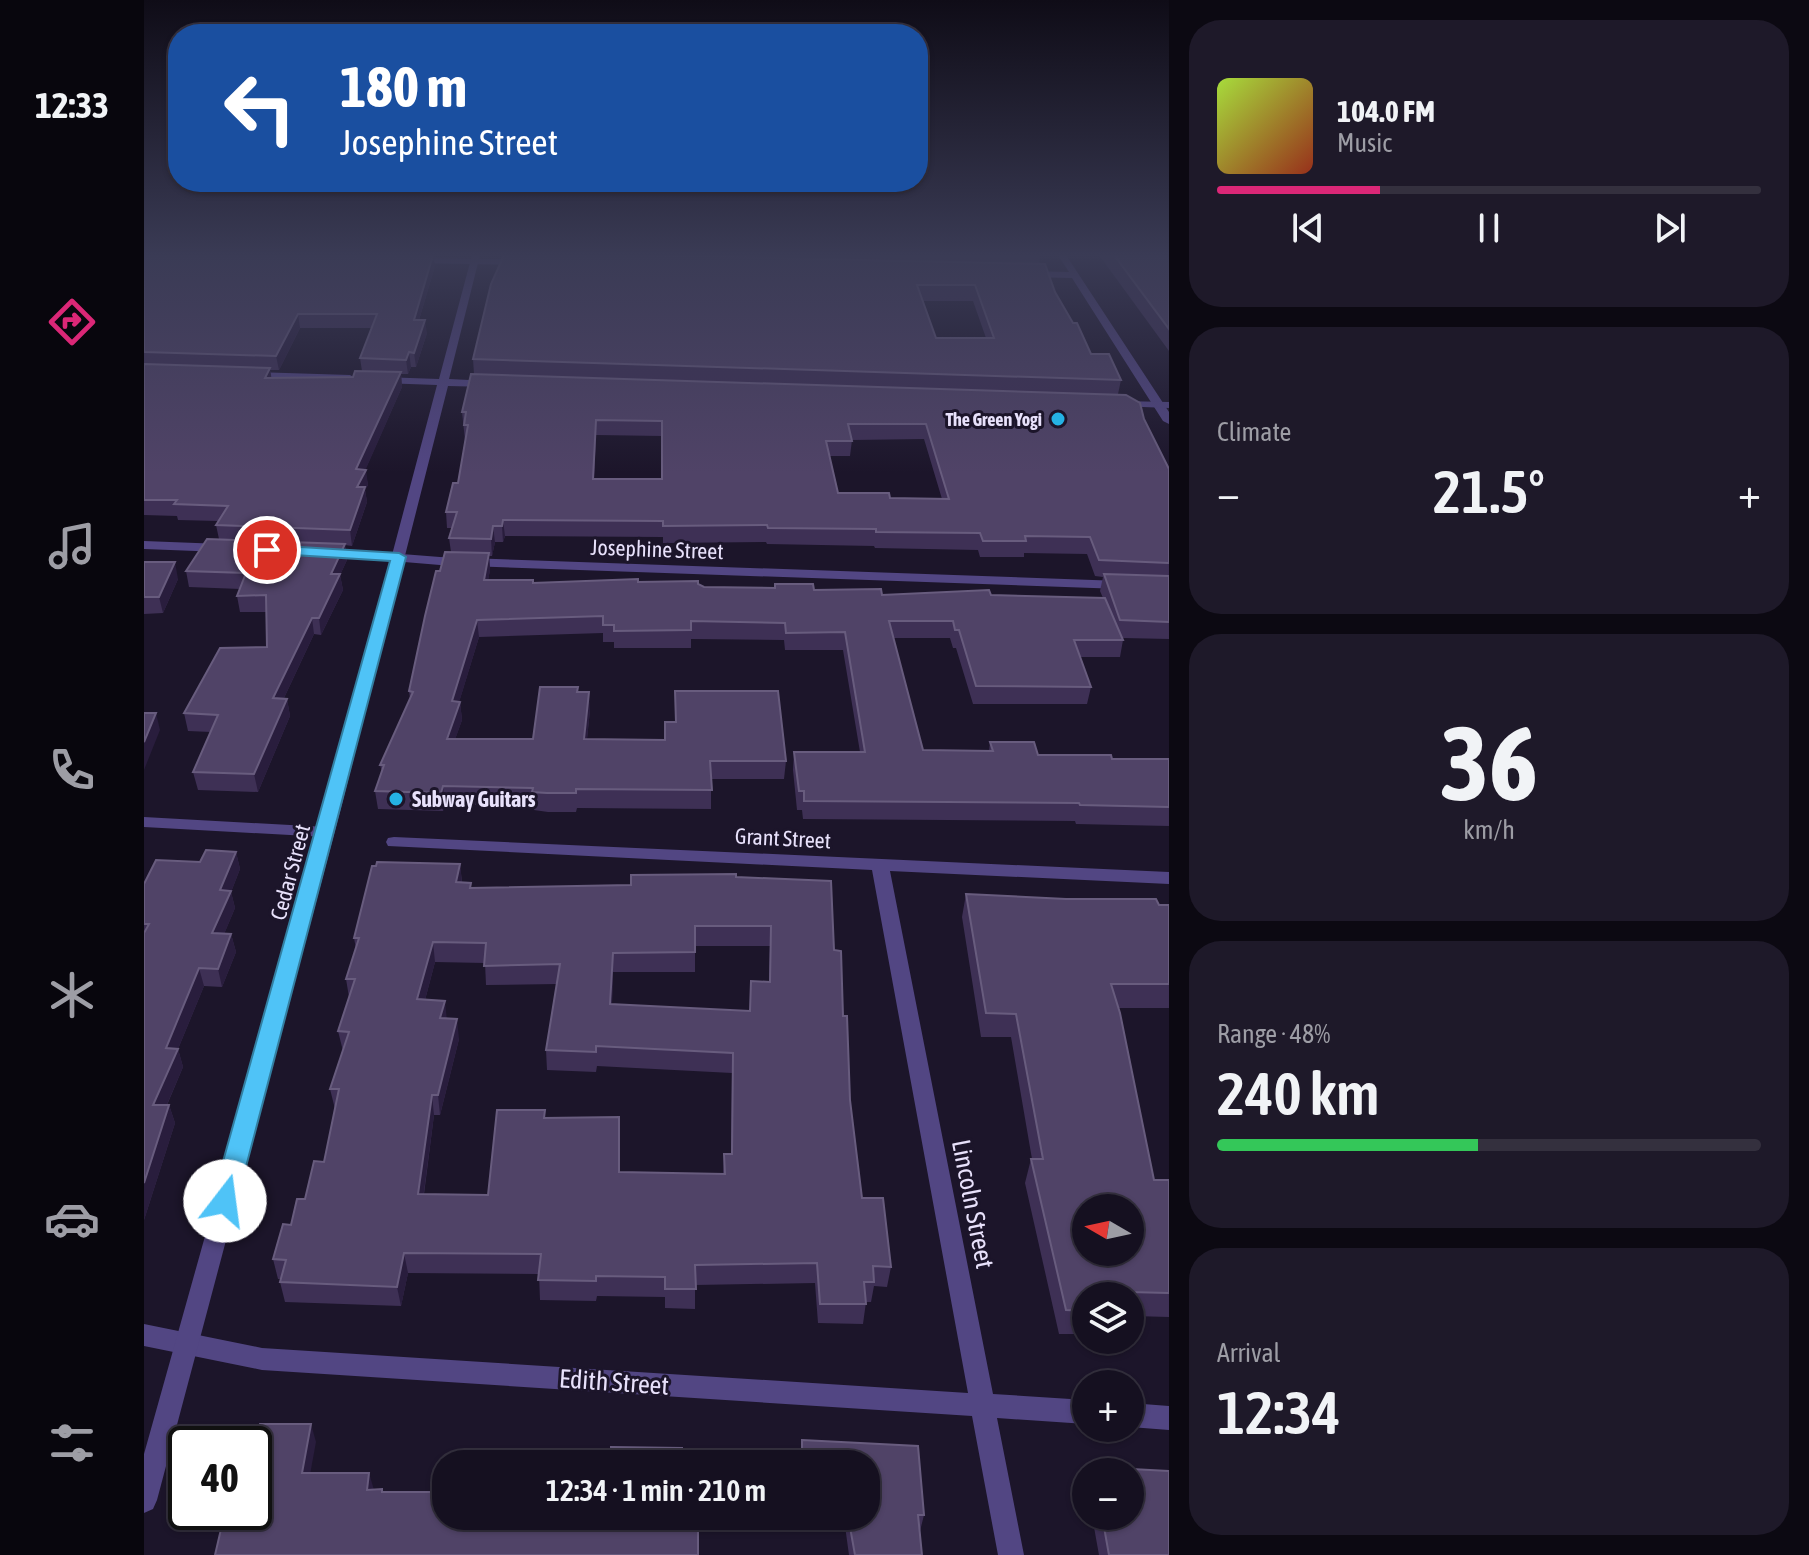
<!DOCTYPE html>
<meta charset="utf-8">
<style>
:root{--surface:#151020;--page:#1e1929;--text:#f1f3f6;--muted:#9d9da5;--line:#34303e;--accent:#db2777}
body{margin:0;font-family:"Asap Condensed",sans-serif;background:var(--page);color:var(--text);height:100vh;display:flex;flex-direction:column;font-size:30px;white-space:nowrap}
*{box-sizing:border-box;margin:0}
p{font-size:26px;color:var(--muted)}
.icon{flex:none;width:44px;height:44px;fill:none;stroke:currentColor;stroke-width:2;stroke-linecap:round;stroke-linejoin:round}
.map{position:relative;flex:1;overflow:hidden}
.details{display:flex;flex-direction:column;gap:20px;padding:20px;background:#0c0912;width:640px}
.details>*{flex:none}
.banner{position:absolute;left:24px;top:24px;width:760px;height:168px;border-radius:32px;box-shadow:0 2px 6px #0004,0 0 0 2px var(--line);background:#1a4fa0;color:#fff;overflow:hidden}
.needle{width:52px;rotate:279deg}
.tools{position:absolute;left:928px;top:1194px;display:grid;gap:16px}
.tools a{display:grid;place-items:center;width:72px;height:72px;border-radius:50%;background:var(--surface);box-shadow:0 2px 6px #0004,0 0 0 2px var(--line);font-size:40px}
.speed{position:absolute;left:24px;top:1426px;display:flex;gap:16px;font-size:40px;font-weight:700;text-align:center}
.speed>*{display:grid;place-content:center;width:104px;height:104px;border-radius:50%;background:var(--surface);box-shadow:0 2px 6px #0004,0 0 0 2px var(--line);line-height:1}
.speed .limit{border:4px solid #111;border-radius:12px;background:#fff;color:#111}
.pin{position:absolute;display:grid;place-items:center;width:68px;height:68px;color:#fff;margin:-34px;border:4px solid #fff;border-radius:50%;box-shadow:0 2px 8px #0007}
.me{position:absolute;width:88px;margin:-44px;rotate:15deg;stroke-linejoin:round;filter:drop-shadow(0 0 6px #0008)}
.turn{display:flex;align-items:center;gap:28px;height:168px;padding:0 40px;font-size:36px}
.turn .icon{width:104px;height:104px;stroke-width:2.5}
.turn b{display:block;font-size:56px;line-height:68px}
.big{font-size:60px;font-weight:600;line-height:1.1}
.details .widget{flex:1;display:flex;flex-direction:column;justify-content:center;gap:12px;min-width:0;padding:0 28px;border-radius:32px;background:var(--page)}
.details .dial{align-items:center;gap:0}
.dial b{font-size:104px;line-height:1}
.song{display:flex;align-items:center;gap:24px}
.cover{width:96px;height:96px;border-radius:12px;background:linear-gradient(135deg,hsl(80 70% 55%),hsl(10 70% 35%))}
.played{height:8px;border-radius:4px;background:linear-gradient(90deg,var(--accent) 30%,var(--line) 30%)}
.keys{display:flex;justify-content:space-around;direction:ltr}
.heat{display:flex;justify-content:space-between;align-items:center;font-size:44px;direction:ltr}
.charge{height:12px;border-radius:6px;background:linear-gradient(90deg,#34c759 48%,var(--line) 0)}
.trip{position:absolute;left:288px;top:1450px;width:448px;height:80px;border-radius:32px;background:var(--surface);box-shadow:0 2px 6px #0004,0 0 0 2px var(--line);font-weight:600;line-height:80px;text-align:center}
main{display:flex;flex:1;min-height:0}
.tabs{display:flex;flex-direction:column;width:144px;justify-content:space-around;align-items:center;background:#08060d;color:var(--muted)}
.tabs .icon{width:56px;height:56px}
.tabs .selected{color:var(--accent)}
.tabs b{font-size:36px;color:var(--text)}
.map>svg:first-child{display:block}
</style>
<main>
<nav class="tabs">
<b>12:33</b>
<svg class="icon selected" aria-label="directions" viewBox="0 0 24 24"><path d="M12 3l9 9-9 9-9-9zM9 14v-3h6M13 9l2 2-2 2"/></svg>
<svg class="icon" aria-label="music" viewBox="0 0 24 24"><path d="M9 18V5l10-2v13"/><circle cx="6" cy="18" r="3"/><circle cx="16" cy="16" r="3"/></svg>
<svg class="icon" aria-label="phone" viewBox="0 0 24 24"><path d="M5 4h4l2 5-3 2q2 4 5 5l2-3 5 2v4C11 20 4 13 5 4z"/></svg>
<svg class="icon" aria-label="climate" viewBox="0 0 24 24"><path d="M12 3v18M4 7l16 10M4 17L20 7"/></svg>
<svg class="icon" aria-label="car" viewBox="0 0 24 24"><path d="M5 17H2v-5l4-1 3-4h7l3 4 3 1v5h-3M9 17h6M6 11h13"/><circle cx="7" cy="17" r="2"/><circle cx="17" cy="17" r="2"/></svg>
<svg class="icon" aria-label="filters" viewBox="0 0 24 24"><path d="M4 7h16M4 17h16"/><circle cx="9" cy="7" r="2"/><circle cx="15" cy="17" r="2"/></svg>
</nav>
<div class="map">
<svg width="1025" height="1555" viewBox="0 0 1025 1555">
<rect width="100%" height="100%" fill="#1c152a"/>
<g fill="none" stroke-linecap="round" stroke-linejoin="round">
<g fill="#524683" fill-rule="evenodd">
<path d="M914,255H922L1025,412V424L1019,421L928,278L884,277L879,274L884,271L925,272Z"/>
<path d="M265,258L377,259L381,262L377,265L268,263L264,260Z"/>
<path d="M0,541L78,544L84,548L78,552L0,549Z"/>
<path d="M181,548L296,557L977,581L984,585L977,589L296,565L176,555L175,552Z"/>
<path d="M0,817L182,827L190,832L182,837L0,827Z"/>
<path d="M250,837L1025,872V884L746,871L849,1394L942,1400V1424L853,1418L880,1555H854L828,1416L118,1370L0,1346V1324L118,1348L824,1393L728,870L244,846L242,842L244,838Z"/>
<path d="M986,1403L1025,1406V1430L986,1427Z"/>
</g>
<g fill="#524683" fill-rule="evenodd">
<path d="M328,255H336L305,379L346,381L351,384L346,387L304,386L197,808L13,1500L9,1509L0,1513V1454L181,808L293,385L237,383L232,380L237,377L295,379Z"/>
<path d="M106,372L206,375L211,378L206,381L102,377L101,375Z"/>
<path d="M977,401L1025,402V408L973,406V402Z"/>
</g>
</g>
<g fill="#3e3055" fill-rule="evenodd">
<path d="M0,255L291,266L275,320L283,333L272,367H267L264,374H257L258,387L221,470L224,485L221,490L223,502L208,546L201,545L203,560L196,575L199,590L177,635L170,634L140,698L143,699L146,716L114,792L54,790L49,772L67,732L44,731L40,713L123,647L122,612H96L93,596L96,589L45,587L42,571L75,539L72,525L74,521L34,520L33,516L0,515ZM156,328H228L216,358L218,371L209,377L127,378L126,370H135Z"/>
<path d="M360,255H896L895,264L947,354L977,380L974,394L1000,419L1025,469V639L979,638V640L976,657H936L947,687L943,704H829L812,648H809L806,638H749L779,750L845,751L846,742L894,755L968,759H1025V826L932,824L931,821L659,819L658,810H653L649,770L650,752H716L699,650H641L640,640L547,639V648H470V642H459V633L335,637L315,702H316L318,720L311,739H389L434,692L446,710L443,739L521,740L531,722V691L642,761L640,779H567V809L433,808L432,812H404L390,810L389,806L301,804L299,811L234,809L231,791L238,772L236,765L266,699L265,691L296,571L307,552L305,538L308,528H303L302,512L314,483L321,440L318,412L330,374L329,359ZM779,301H829L842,338H792ZM452,435L518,436V479H450ZM780,439L798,499L746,498L694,493L685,456H706L708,440ZM361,536L519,537V543L622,542L623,544L730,546L731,548L834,550L836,557H880V553L943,554L951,576L959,577L956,591L959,598L847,595H738L670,590L631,584L630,588L560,587L554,584L494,582L389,583L344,580L346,570L345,556H348L351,542H359Z"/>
<path d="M955,255H1025V351Z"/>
<path d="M0,562L34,579L19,613L0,614Z"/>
<path d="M92,852L96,869L87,892L91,908L80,934H87L92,952L78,987L60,986L34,1049L39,1067L23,1105H25L31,1123L0,1220V884L56,862Z"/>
<path d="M316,864L318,882L327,888L487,885L592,877L690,950L699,1016L706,1100L718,1198L747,1267L743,1287L730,1286L727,1302H722L719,1324L674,1323L671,1283L551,1285V1309L521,1308V1297L453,1296L452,1301L396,1300L395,1274L264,1273L257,1306L141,1302L136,1282L137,1279H134L129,1259L180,1162L191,1109L186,1089L199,1051L194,1031L205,997L202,979L212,949L210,938ZM551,946H626L625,982L606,1011L468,1004L469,972H551ZM291,962L341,963L342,985L413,984L402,1050L403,1070L452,1072L453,1066L588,1073L587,1154H580L579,1174L476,1172V1137L402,1117L344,1195L280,1194L290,1115H296L315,1039L303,1018L281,1000Z"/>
<path d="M822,894L1025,905V1008H974L1010,1180H1025V1317L989,1316L986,1325V1296H942V1334H915L881,1183L887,1159H888L867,1037H837L818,917Z"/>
<path d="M658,1440L774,1446L780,1515L776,1531L778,1555H705L701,1526L657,1524V1516H722V1464H656Z"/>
<path d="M950,1467L1025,1471V1555H955L948,1516H986V1472H948Z"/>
</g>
<g fill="#291d3d">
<path d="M289,255L291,266L271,333L270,320Z"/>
<path d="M154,314L156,328L135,370L132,356Z"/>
<path d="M281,320L283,333L272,367L270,353Z"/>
<path d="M265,352L267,367L264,374L262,360Z"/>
<path d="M126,368L128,382L121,378Z"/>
<path d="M257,372L258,387L218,478L222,470L224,485L221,490L223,502L208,546L206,530L215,502L212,469Z"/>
<path d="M452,420V435L449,495V479Z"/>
<path d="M359,520L361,536L359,542L358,526Z"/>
<path d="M349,526L351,542L348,556L347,539Z"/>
<path d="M201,544L203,560L196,575L199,590L177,635L175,618L187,574Z"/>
<path d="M345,553L346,570L341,596L340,580Z"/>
<path d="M31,562L34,579L19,613L15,597Z"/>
<path d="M168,618L170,634L132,715L129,698Z"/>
<path d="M333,620L335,637L310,719L308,701Z"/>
<path d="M445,692L446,710L441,757L440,739Z"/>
<path d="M143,699L146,716L114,792L110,774Z"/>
<path d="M316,702L318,720L305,757L303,739Z"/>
<path d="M12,713L16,730L0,770V742Z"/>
<path d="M299,786L301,804L299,811L297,793Z"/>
<path d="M92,852L96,869L87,892L91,908L73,951L68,933L76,890Z"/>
<path d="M316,864L318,884L312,882Z"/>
<path d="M87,934L92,952L78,987L74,969Z"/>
<path d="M289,942L291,962L276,1019L273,999Z"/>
<path d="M469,953V972L467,1024L466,1004Z"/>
<path d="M55,968L60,986L34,1049L39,1067L15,1123L9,1105L22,1048Z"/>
<path d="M301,1001L303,1021L296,1018Z"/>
<path d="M313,1019L315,1039L296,1115L294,1095Z"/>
<path d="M288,1095L290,1115L277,1214L274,1194Z"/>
<path d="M25,1105L31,1123L0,1220V1183Z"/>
<path d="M260,1253L264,1273L257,1306L253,1287Z"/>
<path d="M167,1424L172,1442L163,1491L158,1473Z"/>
<path d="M225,1473L230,1490H223Z"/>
</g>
<g fill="#504367" stroke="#685c7e" stroke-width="2" fill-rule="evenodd">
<path d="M0,255H289L270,320H281L270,353L265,352L262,360L216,358L233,314H154L132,356L0,352Z"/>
<path d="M360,255H494L901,264L911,292L929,323H933L947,354H965L977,380L329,359L347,284ZM773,285H831L850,338H792Z"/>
<path d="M970,255H1025V329Z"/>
<path d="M0,364L126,368L121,378L209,377L211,371L257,372L212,469L222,470L213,487H221L206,530L72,525L84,506L30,504L33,500H0Z"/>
<path d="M327,374L982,395L996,403L1000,419L1025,469V563L955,560L946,537L881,536L882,541H839L836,533L732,532V529L624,528L623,525L519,526V521L359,520L358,526H349L347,539L305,538L313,512H302L309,483H314L324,425H320L322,412H318ZM452,420L518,421V479H449ZM704,424H782L805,499L746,498L745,493H694L682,441H708Z"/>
<path d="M63,539L201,544L187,574H196L175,618H168L129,698L143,699L110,774L49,772L74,715L40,713L76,648L123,647L122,595L93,596L102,573L42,571Z"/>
<path d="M301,552L345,553L340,580H389V583L494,579V582L554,581V584L560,587L631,588V584H669L670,590L737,589L738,595L845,590L847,595L961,598L979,640H930L947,687L832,686L815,630H811L809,621H745L779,750L849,751L846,742H890L894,755H967L968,759H1025V807L936,805L935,803L660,801V791H655L650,752H721L701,632L642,633L641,623L547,621V630L470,631V625H459V616L333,620L308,701L316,702L303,739H389L396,687H434L433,692H445L440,739L521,740V722H532L531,691H634L642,761H566L568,790L432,789V793H403L388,792L389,788L299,786L297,793L231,791L240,765H236L269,692L265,691L281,616L292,571H296Z"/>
<path d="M0,562H31L15,597H0Z"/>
<path d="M960,574L1025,576V622L976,620Z"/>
<path d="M0,713H12L0,742Z"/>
<path d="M62,850L92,852L76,890L87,891L68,933L87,934L74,969L55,968L22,1048L34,1049L9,1105H25L0,1183V933L5,924H0V884L12,860L56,862Z"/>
<path d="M233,862L316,864L312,882L327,883L326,888L487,885V875L592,874V877L687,881L690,950L697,951L699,1016H703L706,1100L718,1198H739L747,1267L729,1266L730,1282H720L722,1304H676L673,1263L551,1265L552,1289H521V1277L452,1276V1281L394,1280L397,1254L260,1253L253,1287L136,1282L142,1260L129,1259L139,1224L147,1225L153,1199H161L170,1161L180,1162L195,1089H186L205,1032L194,1031L211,979H202L215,938H210L228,866H232ZM551,926H627L626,982L607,981L606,1011L466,1004L469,953L551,952ZM289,942L342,943L340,966L416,964L402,1050L452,1052V1046L589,1053L588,1154H580L581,1174L475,1172V1117L400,1118L401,1110H353L344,1195L274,1194L288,1095H294L313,1019L296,1018L301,1001L273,999Z"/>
<path d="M822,894L922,899H1012L1015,905H1025V984H967L976,1013L1010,1180H1025V1293L985,1292L991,1311H986V1296H942V1311L922,1310L887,1159H899L872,1014L842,1013ZM942,1208H986V1252H942Z"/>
<path d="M116,1424H167L158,1473H225L223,1490L238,1489V1492H302V1516H554V1555H71L81,1512H110V1452Z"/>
<path d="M658,1440L774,1446L780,1515H774L778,1555H711L704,1516H722V1464H658Z"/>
<path d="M467,1447L538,1448V1464H378V1458L467,1457Z"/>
<path d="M950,1467L1025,1471V1555H965L958,1516H986V1472H950Z"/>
</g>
<linearGradient id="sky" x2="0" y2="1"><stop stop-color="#0f0c17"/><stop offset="0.54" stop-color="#3a3b55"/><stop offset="1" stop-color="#3a3b55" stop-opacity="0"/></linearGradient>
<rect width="1025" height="473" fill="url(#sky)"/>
<path fill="#4fc3f7" stroke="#337fa1" stroke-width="2" d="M123,545L255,553L262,557L93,1201L90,1208L81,1211L72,1208L68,1201L246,561L117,553L115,550Z"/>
<g fill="#25b2e4" stroke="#1c152a" stroke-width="3">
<circle cx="914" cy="419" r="8"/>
<circle cx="252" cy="799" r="8"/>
</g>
<g text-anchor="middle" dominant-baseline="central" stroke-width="6" stroke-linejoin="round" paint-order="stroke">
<g font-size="18" font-weight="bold" fill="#e8e1fb" stroke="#1c152a" text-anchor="end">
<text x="898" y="419">The Green Yogi</text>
</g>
<g font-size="22" fill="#e8e1fb" stroke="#1c152a">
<text transform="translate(513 549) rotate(2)">Josephine Street</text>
<text transform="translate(639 838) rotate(3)">Grant Street</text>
<text transform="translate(146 872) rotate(-75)">Cedar Street</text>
</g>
<g font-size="22" font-weight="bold" fill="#e8e1fb" stroke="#1c152a" text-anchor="start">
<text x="268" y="799">Subway Guitars</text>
</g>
<g font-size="26" fill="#e8e1fb" stroke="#1c152a">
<text transform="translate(829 1204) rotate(79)">Lincoln Street</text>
<text transform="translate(470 1382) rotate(4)">Edith Street</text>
</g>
</g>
</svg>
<div class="tools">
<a><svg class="needle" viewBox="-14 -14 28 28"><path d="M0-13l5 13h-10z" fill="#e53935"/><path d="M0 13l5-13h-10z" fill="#9d9da5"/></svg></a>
<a><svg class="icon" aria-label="layers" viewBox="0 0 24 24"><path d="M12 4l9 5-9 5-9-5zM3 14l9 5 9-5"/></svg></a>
<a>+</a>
<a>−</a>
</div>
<div class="speed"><div class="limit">40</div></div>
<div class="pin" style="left:123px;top:550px;background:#d93025"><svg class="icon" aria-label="arrive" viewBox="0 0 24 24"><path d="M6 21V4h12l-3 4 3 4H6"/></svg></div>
<svg class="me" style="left:81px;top:1201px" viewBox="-20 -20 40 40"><circle r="19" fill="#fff"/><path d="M0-13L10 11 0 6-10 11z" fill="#4fc3f7"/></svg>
<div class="trip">12:34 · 1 min · 210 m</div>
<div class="banner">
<div class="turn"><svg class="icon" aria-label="left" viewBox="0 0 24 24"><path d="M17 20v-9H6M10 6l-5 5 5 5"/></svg><div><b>180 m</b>Josephine Street</div></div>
</div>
</div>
<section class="details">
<div class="widget">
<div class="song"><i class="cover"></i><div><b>104.0 FM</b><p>Music</p></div></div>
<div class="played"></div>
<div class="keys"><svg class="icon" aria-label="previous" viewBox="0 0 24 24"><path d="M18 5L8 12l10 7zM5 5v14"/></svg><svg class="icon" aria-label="pause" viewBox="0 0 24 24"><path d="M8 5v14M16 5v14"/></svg><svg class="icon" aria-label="next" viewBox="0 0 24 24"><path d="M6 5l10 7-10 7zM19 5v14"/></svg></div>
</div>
<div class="widget"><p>Climate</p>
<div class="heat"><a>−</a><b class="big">21.5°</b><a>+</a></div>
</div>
<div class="widget dial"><b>36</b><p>km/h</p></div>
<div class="widget"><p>Range · 48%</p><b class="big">240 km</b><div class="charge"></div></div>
<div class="widget"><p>Arrival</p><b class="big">12:34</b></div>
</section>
</main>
